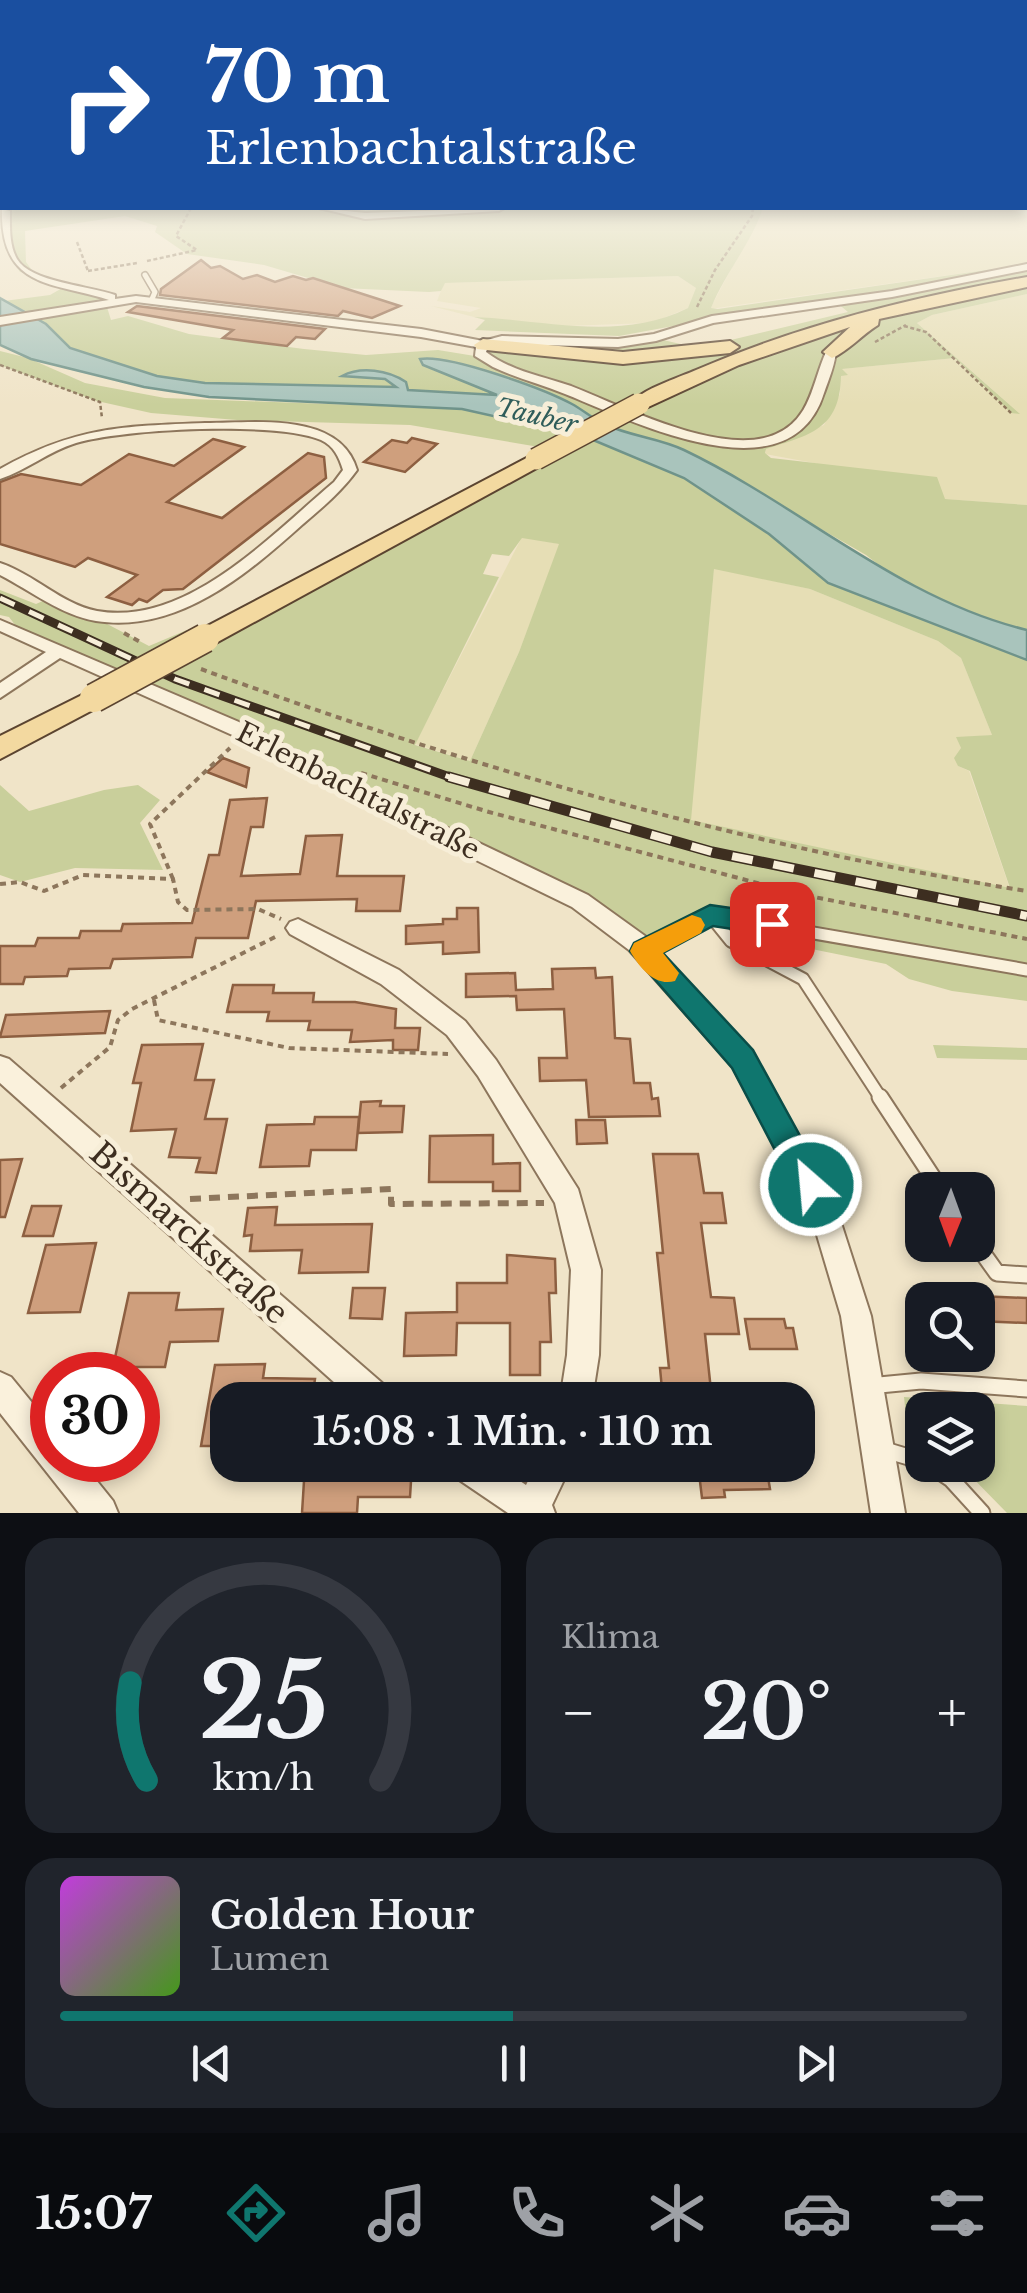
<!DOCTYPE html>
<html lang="de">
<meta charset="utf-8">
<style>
:root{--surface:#171b24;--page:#20242c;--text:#f1f3f6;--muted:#9ea1a6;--line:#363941;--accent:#0f766e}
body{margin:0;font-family:"Libre Baskerville",serif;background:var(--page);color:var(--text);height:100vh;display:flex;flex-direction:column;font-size:38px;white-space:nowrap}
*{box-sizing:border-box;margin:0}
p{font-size:32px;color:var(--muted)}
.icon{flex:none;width:55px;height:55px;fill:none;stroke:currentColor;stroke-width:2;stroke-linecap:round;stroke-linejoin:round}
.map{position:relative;height:1513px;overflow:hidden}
.drawer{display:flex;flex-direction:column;gap:25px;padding:25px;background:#0d0f14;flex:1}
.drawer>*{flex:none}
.banner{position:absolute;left:0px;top:0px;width:1028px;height:210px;box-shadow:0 5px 15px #0003;background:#1a4fa0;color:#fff;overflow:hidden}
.needle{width:65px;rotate:181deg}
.tools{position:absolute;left:905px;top:1172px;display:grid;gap:20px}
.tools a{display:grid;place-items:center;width:90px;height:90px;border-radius:20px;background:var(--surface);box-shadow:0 5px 15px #0003;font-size:50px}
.speed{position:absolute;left:30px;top:1352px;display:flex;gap:20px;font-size:50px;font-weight:700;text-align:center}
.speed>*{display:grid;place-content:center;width:130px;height:130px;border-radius:50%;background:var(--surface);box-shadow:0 5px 15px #0003;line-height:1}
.speed .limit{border:15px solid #d22;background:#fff;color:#111}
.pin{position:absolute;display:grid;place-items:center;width:85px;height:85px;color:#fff;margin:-42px;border-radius:20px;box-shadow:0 5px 15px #0006}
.me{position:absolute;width:110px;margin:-55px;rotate:333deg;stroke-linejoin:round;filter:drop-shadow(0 0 8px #0008)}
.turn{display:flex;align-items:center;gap:35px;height:210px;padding:0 40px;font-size:45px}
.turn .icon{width:130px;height:130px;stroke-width:2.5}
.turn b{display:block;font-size:70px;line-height:85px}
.big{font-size:75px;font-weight:800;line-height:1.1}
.drawer .tile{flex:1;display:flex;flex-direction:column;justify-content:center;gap:15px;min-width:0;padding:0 35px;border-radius:30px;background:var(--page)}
.drawer .dial{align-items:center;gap:0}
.dial svg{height:260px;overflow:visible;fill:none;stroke:var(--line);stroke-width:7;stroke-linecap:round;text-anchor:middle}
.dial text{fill:var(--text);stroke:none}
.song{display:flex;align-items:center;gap:30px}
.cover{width:120px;height:120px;border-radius:15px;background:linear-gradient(135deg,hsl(290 70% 55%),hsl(100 70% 35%))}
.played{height:10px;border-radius:5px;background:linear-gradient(90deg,var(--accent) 50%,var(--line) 50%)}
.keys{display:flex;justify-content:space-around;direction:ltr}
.heat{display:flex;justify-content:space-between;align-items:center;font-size:55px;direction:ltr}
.drawer .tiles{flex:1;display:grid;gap:25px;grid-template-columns:1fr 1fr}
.tile:last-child{grid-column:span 2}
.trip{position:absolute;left:210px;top:1382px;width:605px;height:100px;border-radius:30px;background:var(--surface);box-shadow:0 5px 15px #0003;font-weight:800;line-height:100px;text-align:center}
.menu{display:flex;height:160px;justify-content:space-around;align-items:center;background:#090b0e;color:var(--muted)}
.menu .icon{width:70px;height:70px}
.menu .selected{color:var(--accent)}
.menu b{font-size:45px;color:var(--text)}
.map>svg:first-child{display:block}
</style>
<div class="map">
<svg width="1027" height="1513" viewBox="0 0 1027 1513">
<rect width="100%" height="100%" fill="#f0e4c8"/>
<g fill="#e6deb5">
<path d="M763,208H1009L1027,216V264L710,309Z"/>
<path d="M678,276L696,288L695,297L688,308L651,323L563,326L474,317L431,306L470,312L481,308L437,301L444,283Z"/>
<path d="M1027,294V505L944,499L814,463L765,454L766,449L824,425L840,394L841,369L955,358L1018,412L917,323L932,315Z"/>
<path d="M522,537L560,544L519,652L470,761L415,744Z"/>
<path d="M714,568L810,589L938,641L961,658L992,735L957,738L961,748L958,766L969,771L1010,889L690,820Z"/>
</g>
<g fill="#c9cf9b" fill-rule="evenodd">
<path d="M0,194L2,208H763C751,244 725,273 711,308L718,309L1027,264V294L932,315L917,323L1020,414L1011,413L955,358L842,369L848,375L841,376C840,430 809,435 766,449L765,453L771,458L937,477L945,499L1027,505V630L990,621L897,579L866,555L682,449L473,394L205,383L157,376L70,348L46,324L4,301L50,295L64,287L100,292L117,300L106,304L111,320L128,316L189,334L304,349L366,355L438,350L481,357L483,345L659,339L689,346L710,345L848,312L836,302L712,320L666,334L679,325L619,336L475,330L485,320L474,317C546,320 620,342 688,308L696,288L678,276L445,283L441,291L429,292L342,288L264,265L187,254L155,232L157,226L125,216L25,231L26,262L34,273L20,272L5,248Z"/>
<path d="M0,351L28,358L85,383L165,398L461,409L586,437L684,478L769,535L828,583L1027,660V1001L952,991L909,979L886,964L723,931L710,916L644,951L580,901L22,634L9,617L0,615V590L36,604L54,596L149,646L187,630L205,638L536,459L539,447L410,425L237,420L151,413L97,401L0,365ZM522,538L559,544L519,652L470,761L415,745L499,577L483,574L492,554L509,556ZM714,569L810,589L938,641L961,658L992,735L956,737L961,748L954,758L958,766L970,771L1010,888L691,820Z"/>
<path d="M0,785L29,811L104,790L138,785L160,800L140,823L163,870L75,868L20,882L0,875Z"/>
<path d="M933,1045L1027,1048V1060L937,1058Z"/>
<path d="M904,1397L1027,1406V1513H1007L960,1465H978V1410H922V1434L907,1424Z"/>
</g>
<path fill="#a9c4bc" stroke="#6f938a" stroke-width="2.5" d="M0,298L46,324L70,348L157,376L205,383L396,387L385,379L342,376C361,366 388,370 406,382L408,390L497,395L423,365L420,359C449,354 544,389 572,404C583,410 593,419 604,424C629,436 659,438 684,450C801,506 899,599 1027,630V660L828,583L769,534L684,478L586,437L462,409L209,397L144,387L31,359L0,345Z"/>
<g fill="#cf9f7d" stroke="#8d5f41" stroke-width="2.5">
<path d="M201,260L211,268L220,266L243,279L257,275L275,282L293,276L306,280L313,278L400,306L372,318L343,311L338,316L160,295L161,289Z"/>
<path d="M137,306L325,329L315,339L296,337L287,346L223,338L233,330L128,312Z"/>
<path d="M412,438L437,444L405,472L364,462L392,440L407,443Z"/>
<path d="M213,439L244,447L167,502L222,518L308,453L324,457L326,478L183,589L163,590L147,602L139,599L132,605L107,597L137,575L88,558L75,567L0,544V482L21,474L81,485L129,454L174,466Z"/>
<path d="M223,758L249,768L246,787L207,772Z"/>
<path d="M267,798L263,827H251L241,876L300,874L306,836L342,835L337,876H404L400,911H356L357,899L256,901L248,938H196L192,957L113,959L110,968L69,969L67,976L25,977L23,984H0V946H35L38,938H79L81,931H121L123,924L192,923L209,855H219L230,800Z"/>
<path d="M457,908H478L479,952L443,954V942L406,944V926L443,924V919H457Z"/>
<path d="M595,968L596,978L612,977L615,1038L630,1039L634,1083H650L652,1099L658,1098L660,1116L589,1117L586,1080L540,1081L539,1058H567L564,1009L517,1010L516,996L466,997V974L515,973L516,990L553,989L552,969Z"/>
<path d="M233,985H274L273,993H314L313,1002H355L396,1009L395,1028H420L418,1050H393V1040L350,1042L352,1030H308L310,1021H267L269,1012H227Z"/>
<path d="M110,1011L105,1033L0,1037L6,1015Z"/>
<path d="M203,1044L195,1080H214L205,1119H227L216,1173L196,1172L200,1158L169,1157L176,1129L131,1131L141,1083H133L142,1045Z"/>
<path d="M381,1101L380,1106H404L402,1132L358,1133L361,1102Z"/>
<path d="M315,1117H359L356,1150H311L309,1166L260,1167L267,1125L314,1124Z"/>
<path d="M576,1120H605L607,1143L577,1144Z"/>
<path d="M493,1135V1164L520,1163V1191H493V1182H429L430,1136Z"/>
<path d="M653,1154H698L704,1193H722L726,1223H701L711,1297L734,1298L739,1334H705L712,1400H663L660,1368H669L657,1253H663Z"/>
<path d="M22,1159L5,1217H0V1160Z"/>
<path d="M32,1206H61L53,1236H23Z"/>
<path d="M277,1207L275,1225L372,1224L368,1272L299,1273L302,1250L250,1251L252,1235L244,1236L248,1208Z"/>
<path d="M96,1243L80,1312L28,1313L46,1245Z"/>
<path d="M507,1255L555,1259L556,1293H549L551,1342H540V1375H510V1323H457L456,1355L404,1356L406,1313L457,1312V1283H507Z"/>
<path d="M353,1288H385L382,1319L350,1318Z"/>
<path d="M129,1293H179L176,1310L223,1309L218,1341L170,1342L165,1367H113Z"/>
<path d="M978,1296L1027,1298V1323L978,1321Z"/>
<path d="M745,1319H784L786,1328H793L797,1349H750Z"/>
<path d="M265,1364L263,1378L315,1379L312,1400H228V1446H201L215,1365Z"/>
<path d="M305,1465H412L410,1497H358L357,1513H302Z"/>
<path d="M698,1465H766L770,1489L724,1490L725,1497L702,1498Z"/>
</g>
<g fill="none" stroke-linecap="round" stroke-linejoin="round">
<g stroke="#8d765c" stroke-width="8">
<path id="lane-far2" d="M145,275L155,292L152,299"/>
</g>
<g stroke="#8d765c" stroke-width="15">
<g id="lane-far1">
<path d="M710,915L731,941L803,979L882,1100"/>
<path d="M645,950L710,915L1027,970"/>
</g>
</g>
<g stroke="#8d765c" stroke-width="19">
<g id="lane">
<path d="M880,1097L941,1190"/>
<path d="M977,1245L997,1273L1027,1275"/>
<path d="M869,1386L921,1381L1027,1389"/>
<path d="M885,1450L922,1461"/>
<path d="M930,1465L951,1479L982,1513"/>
</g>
</g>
<g stroke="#8d765c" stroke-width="4">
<g id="street">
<path d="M319,208L365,213L504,208L499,211L365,219Z"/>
<path d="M2,209L10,211C10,227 9,245 17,259C30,282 90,286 115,295V299L136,296L421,329L483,341L502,336L618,339L654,334L712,316L892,291L1027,264V270L892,297L713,323L656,341L618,347L502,344L488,347L486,352C511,371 542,376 571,386C622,406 723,458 776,434C811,419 812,383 826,352L836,349C836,362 829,379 824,393C790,501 633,421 565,394C541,384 516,378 493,367L475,356L476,347L421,337L136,302L0,325V317L109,300C54,282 0,290 2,209Z"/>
<path d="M205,423C255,423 340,411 357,470C342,491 323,507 303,524C247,574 178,634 96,621C61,615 31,591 0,575V563C34,574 61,604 97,611C187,627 272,534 334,482L343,470C339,457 334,446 321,440C277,421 123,429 76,443C49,451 27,470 0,479V469C75,427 122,426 205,423Z"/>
<path d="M0,620L253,728L343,778L588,895L645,936L751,1051L834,1201L871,1316L905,1513H871L841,1316L811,1215L733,1067L629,950L572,907L329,788L239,738L60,658L0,698V683L46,652L0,631Z"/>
<path d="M298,919L399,970L465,1021L496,1060L578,1189L601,1270L599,1355L592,1400H560L567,1355L571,1270L555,1203L478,1076L447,1035L381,984L290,934L286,928L290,922Z"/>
<path d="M0,1056L9,1059L389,1389L394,1400H354L0,1083Z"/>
<path d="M0,1372L11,1377L52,1427V1460H80L113,1501L118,1513H79L0,1413Z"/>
<path d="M450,1465H496L526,1485L536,1465H571L552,1505L555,1513H508L455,1477Z"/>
</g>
</g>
<g stroke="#5b4430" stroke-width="4">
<g id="primary">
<path d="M1027,277V287L879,319L878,325C863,334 847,352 832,358L823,352L850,327L739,365L646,408L639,410L629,404C645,388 675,379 696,370C803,324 914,297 1027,277Z"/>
<path d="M483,339L623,352L730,341L739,347L730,353L623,364L477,349L474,345Z"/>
<path d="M536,453L547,459L544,464L214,644L205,646L192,638L196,632Z"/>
<path d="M94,689L104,692L108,698L104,704L0,759V736Z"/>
</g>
</g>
<g stroke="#8d765c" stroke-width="2.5" stroke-dasharray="4 2.5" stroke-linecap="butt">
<path d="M191,208L176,236L197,250"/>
<path d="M77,242L88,271"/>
<path d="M147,261L197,250"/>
<path d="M88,271L137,263"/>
<path d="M697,307L715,270L752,216L753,208"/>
<path d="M904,326L926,332L1011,413"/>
<path d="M875,342L906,325"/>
<path d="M0,365L100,402L102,418"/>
</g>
<g stroke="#8d765c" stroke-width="4" stroke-dasharray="6 5" stroke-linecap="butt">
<path d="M124,633L142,643"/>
<path d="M201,669C468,767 746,847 1027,891"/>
<path d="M361,773L489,812L799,894L1027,939"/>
<path d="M173,879L150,824L230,748"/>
<path d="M0,884L20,882L44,891L83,875L173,879L178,902L187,910L258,909L281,919"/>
<path d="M154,1000L158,1020L289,1048L448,1054"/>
<path d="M61,1088L110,1047L118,1020L132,1009L279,935"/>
</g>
<path stroke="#8d765c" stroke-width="6" stroke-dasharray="11 8" stroke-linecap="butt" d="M190,1199L391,1189V1204L544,1203"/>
<use href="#lane-far2" stroke="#faf1dc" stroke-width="5"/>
<use href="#lane-far1" stroke="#faf1dc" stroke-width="11"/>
<use href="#lane" stroke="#faf1dc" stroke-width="15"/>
<use href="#street" fill="#faf1dc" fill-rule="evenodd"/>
<use href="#primary" fill="#f3d9a0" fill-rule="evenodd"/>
<g stroke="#3d2e20" stroke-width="9">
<path id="rail-far1" d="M0,598L175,679L458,780"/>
</g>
<g stroke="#3d2e20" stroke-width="11">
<path id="rail" d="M449,777L712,852L1027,916"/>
</g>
<use href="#rail-far1" stroke="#f7eed8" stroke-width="5" stroke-dasharray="16" stroke-linecap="butt"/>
<use href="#rail" stroke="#f7eed8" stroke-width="8" stroke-dasharray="21" stroke-linecap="butt"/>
<g stroke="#5b4430" stroke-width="24" stroke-linecap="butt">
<path id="primary-bridge-far1" d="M536,459L639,404"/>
</g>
<g stroke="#5b4430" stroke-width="31" stroke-linecap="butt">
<path id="primary-bridge" d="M94,698L205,638"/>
</g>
<use href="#primary-bridge-far1" stroke="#f3d9a0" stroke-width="21"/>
<use href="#primary-bridge" stroke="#f3d9a0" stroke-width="28"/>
</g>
<linearGradient id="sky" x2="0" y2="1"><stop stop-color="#8fbad6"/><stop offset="0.48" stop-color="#f8f3e6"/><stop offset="1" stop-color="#f8f3e6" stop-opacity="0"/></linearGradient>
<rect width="1027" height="405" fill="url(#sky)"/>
<path fill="#0f766e" stroke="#0a4d48" stroke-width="2.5" d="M710,905L772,914L781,917L785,924L781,932L772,935L713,926L663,953L753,1050L827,1185L822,1196L811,1200L799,1196L732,1068L630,951L634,943Z"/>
<path fill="#f59e0b" d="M692,915L701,918L705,925L701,933L663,953L679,973L675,981C655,987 639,967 630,951L634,943Z"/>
<g text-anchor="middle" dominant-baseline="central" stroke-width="10" stroke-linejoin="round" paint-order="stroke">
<g font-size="25" font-style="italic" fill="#2f5d5a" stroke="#f7eed8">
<text transform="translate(537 416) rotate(13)">Tauber</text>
</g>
<g font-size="28" fill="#3d2e20" stroke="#f7eed8">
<text transform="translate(358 791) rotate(27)">Erlenbachtalstraße</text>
</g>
<g font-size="32" fill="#3d2e20" stroke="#f7eed8">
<text transform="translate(189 1233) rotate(42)">Bismarckstraße</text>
</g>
</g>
</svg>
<div class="tools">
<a><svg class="needle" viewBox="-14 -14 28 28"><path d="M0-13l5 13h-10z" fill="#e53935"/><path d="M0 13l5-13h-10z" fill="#9ea1a6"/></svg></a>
<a><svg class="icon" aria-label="search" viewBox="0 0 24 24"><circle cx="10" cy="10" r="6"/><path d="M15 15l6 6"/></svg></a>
<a><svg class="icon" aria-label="layers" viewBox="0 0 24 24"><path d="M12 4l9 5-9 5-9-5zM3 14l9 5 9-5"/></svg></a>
</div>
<div class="speed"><div class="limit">30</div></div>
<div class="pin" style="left:772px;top:924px;background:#d93025"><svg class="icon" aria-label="arrive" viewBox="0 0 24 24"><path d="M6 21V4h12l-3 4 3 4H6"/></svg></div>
<svg class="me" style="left:811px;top:1185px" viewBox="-20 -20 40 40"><circle r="17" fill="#0f766e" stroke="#fff" stroke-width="3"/><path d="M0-11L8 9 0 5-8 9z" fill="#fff"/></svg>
<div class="trip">15:08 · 1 Min. · 110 m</div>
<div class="banner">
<div class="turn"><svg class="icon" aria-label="right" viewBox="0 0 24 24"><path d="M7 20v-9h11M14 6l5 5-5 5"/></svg><div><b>70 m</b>Erlenbachtalstraße</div></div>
</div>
</div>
<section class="drawer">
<div class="tiles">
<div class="tile dial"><svg viewBox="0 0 100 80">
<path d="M14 69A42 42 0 1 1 86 69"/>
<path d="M14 69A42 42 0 0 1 9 39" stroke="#0f766e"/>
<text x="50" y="56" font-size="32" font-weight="700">25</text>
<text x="50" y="72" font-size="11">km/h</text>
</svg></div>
<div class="tile"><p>Klima</p>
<div class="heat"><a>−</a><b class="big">20°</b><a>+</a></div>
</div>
<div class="tile">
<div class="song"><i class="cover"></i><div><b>Golden Hour</b><p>Lumen</p></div></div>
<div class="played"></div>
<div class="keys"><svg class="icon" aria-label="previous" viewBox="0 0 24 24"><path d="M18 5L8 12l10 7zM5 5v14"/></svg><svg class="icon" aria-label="pause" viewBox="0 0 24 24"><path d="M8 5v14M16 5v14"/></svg><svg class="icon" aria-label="next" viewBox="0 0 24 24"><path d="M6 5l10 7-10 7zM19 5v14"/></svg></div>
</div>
</div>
</section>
<nav class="menu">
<b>15:07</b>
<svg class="icon selected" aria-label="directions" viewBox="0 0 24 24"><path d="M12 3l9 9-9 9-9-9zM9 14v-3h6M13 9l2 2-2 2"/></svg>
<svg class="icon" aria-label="music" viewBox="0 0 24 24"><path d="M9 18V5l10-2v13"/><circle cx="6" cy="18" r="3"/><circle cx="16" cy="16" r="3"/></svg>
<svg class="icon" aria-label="phone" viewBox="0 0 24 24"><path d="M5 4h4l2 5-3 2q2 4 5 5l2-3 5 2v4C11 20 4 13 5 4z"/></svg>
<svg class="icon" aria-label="climate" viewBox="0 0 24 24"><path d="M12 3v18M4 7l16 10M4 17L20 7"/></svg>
<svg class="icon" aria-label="car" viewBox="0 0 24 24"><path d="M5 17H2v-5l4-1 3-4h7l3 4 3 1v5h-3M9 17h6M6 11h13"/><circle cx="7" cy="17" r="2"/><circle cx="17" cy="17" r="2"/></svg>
<svg class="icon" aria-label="filters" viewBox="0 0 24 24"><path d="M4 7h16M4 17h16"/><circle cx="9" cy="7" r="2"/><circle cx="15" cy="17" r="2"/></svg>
</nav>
